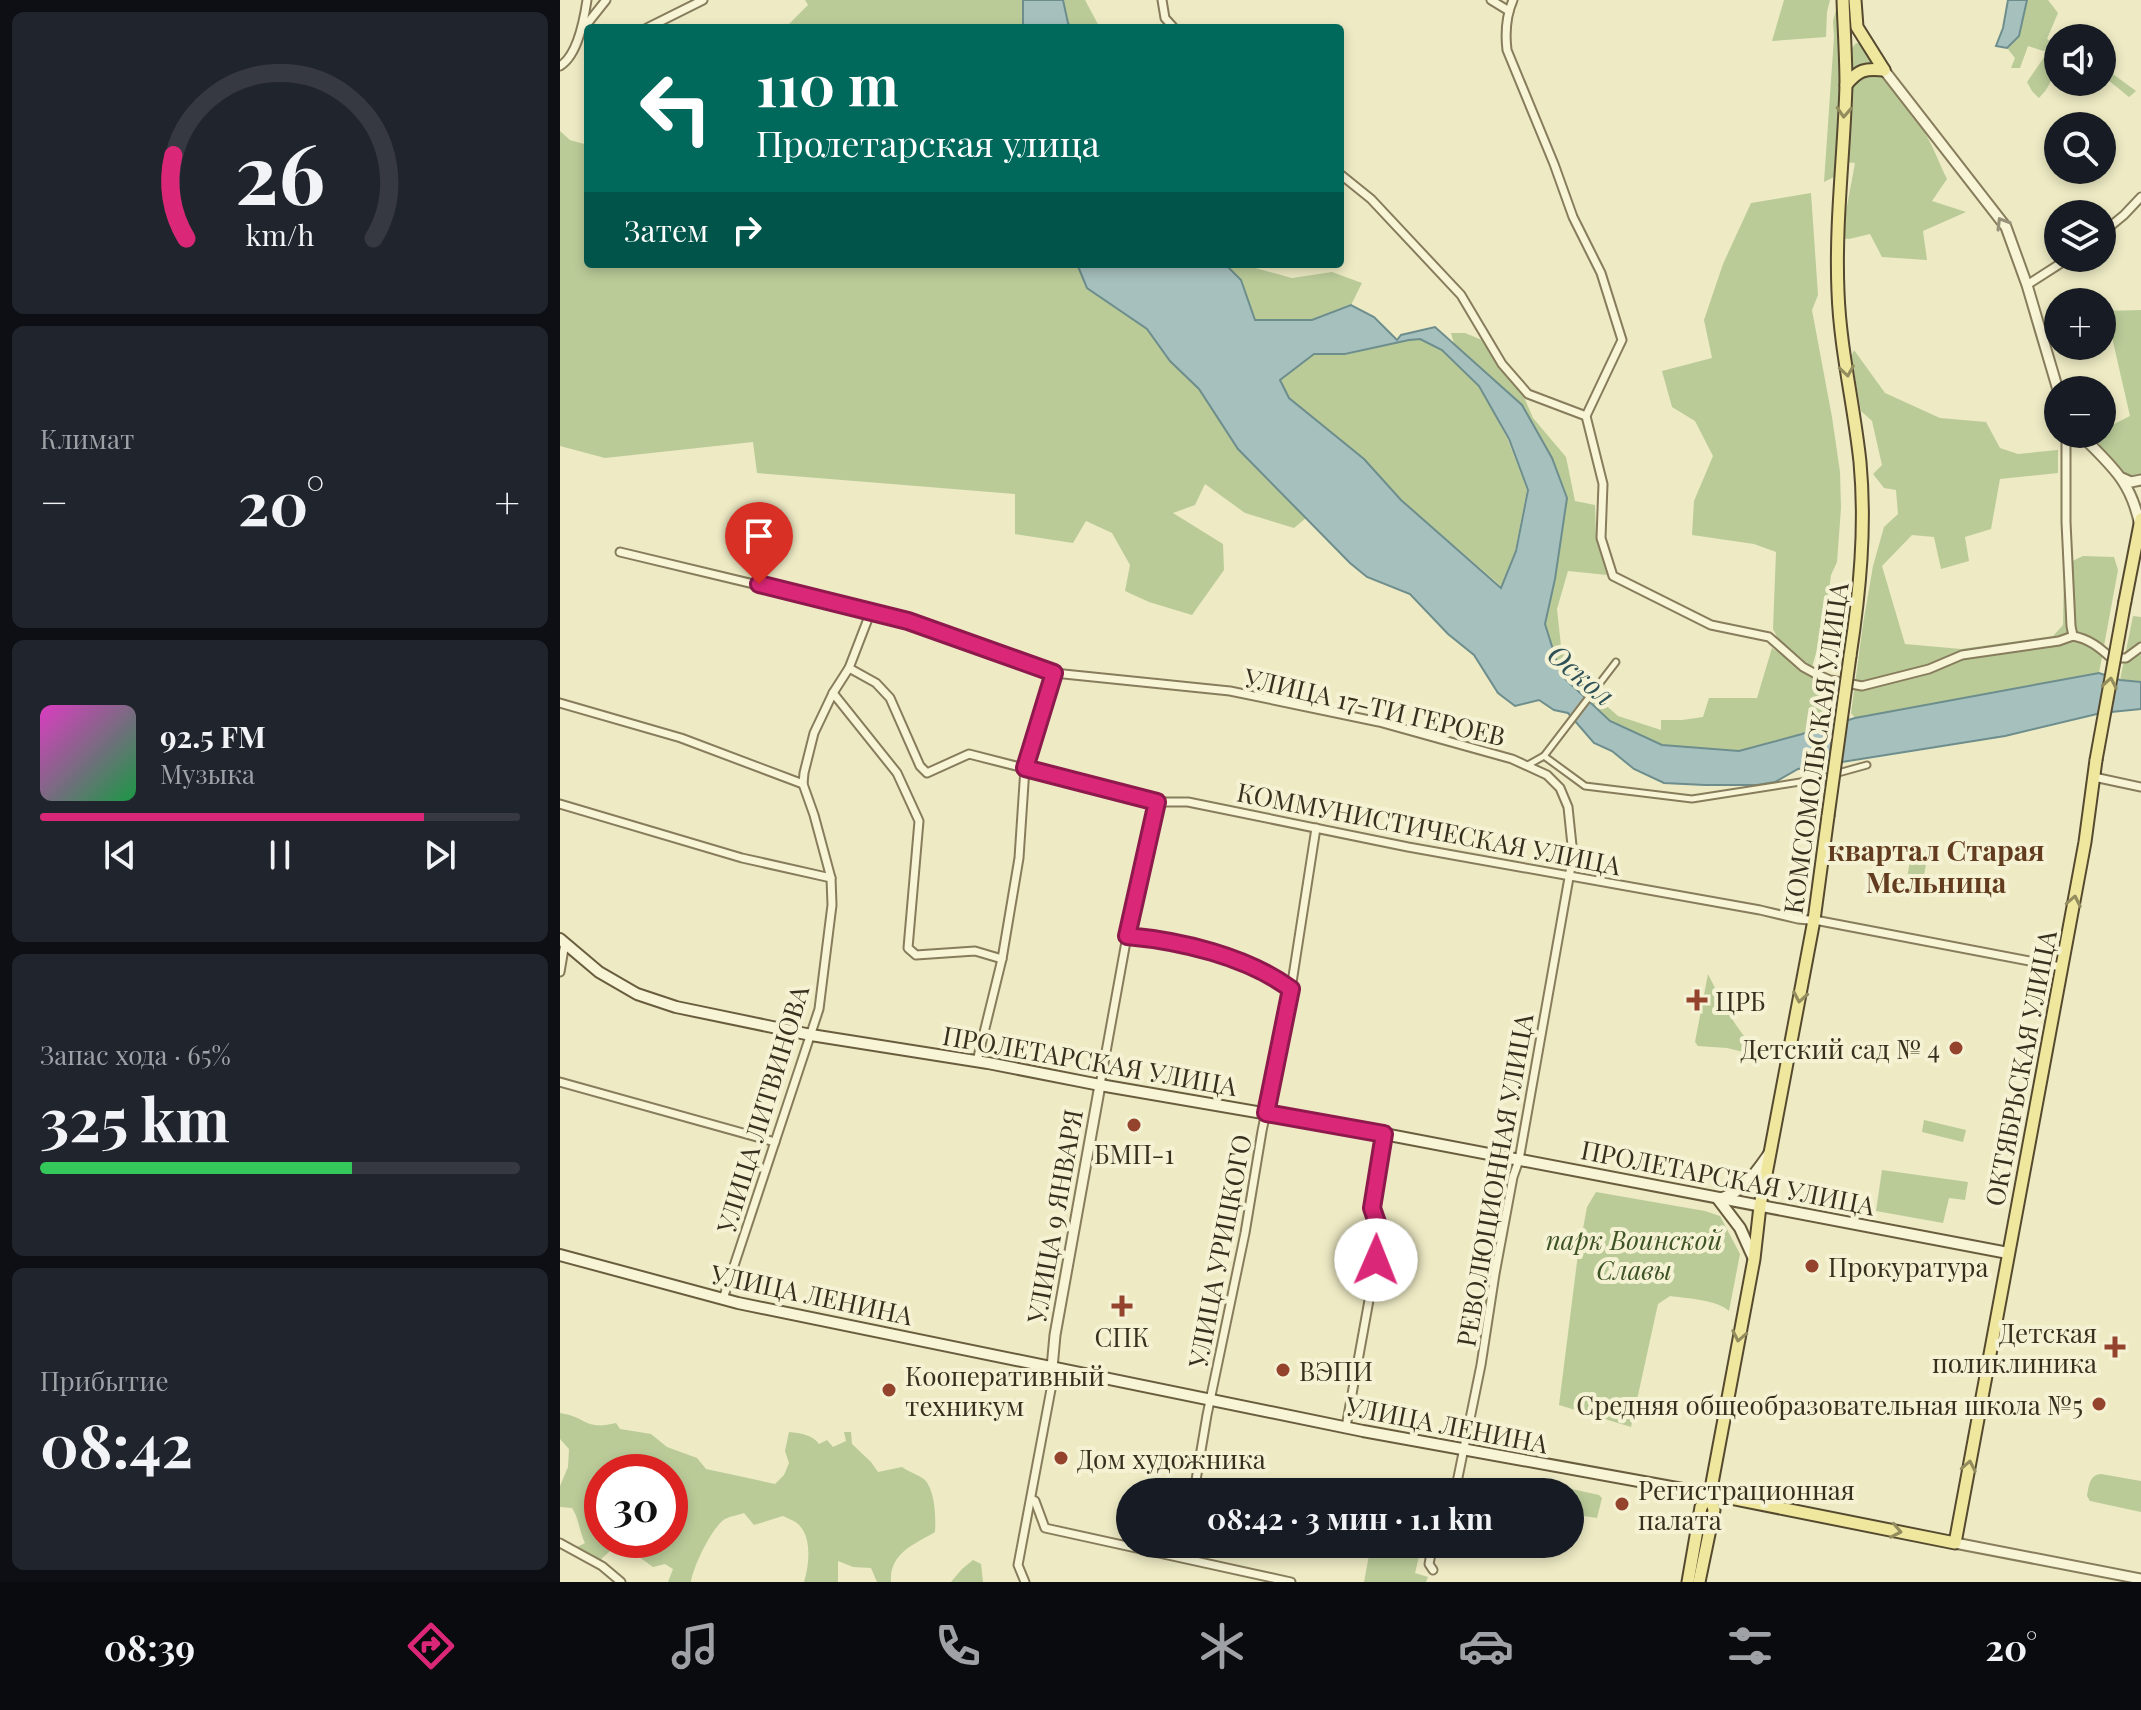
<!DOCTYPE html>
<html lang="ru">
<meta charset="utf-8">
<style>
:root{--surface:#171b24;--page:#20242c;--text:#f1f3f6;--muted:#9ea1a6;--line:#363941;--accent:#db2777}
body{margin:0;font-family:"Playfair Display",serif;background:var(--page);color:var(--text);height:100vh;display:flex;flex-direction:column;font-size:30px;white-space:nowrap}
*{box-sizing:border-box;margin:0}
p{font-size:26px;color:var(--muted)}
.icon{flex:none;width:44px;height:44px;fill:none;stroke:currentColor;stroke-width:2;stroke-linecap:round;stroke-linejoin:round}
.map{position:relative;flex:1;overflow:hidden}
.details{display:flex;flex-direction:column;gap:12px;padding:12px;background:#0d0f14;width:560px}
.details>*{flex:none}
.hud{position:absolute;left:24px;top:24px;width:760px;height:244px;border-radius:8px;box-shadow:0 4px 12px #0003;background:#00695c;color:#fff;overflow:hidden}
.tools{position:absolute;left:1484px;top:24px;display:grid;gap:16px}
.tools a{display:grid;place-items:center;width:72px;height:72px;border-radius:50%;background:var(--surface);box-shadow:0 4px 12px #0003;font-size:40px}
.speed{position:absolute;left:24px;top:1454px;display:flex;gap:16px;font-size:40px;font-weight:700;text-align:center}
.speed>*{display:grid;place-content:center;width:104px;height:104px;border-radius:50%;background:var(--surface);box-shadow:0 4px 12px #0003;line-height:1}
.speed .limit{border:12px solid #d22;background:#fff;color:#111}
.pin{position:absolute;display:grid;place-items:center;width:68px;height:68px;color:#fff;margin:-82px -34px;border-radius:50% 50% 50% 0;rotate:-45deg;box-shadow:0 0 8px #0007}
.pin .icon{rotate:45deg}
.me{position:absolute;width:88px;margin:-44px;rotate:1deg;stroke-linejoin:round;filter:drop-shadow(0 0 6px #0008)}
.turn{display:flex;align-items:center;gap:28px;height:168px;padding:0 40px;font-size:36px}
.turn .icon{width:104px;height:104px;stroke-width:2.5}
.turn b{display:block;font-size:56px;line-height:68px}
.then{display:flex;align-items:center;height:76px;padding:0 40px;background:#0003;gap:16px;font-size:30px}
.big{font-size:60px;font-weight:700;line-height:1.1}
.details .widget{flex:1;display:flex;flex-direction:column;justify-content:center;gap:12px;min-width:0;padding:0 28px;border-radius:12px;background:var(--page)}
.details .dial{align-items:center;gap:0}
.dial svg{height:208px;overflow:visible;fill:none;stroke:var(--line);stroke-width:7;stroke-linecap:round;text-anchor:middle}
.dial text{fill:var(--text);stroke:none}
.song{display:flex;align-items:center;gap:24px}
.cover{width:96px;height:96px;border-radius:12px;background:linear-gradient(135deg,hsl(310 70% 55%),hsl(140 70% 35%))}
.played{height:8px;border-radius:4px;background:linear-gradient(90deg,var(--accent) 80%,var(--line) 80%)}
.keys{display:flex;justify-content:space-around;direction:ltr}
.heat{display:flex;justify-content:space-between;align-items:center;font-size:44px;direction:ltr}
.charge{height:12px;border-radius:6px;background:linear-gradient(90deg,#34c759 65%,var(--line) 0)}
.trip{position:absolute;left:556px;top:1478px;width:468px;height:80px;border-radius:40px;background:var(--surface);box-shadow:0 4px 12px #0003;font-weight:700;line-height:80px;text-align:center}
.tabs{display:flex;height:128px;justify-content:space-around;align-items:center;background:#090b0e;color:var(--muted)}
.tabs .icon{width:56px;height:56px}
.tabs .current{color:var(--accent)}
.tabs b{font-size:36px;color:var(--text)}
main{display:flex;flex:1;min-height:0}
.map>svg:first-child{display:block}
</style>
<main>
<section class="details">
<div class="widget dial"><svg viewBox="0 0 100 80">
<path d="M14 69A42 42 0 1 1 86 69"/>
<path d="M14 69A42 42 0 0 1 9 37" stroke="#db2777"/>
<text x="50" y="56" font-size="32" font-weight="700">26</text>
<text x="50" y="72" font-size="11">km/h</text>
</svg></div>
<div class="widget"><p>Климат</p>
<div class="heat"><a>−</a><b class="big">20°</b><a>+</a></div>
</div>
<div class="widget">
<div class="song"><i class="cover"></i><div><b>92.5 FM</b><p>Музыка</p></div></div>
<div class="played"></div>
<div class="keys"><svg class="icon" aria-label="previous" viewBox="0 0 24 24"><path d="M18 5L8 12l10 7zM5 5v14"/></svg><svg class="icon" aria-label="pause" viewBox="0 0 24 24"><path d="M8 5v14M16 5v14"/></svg><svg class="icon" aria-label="next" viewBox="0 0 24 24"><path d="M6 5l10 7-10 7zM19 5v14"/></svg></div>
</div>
<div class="widget"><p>Запас хода · 65%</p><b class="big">325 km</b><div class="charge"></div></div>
<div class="widget"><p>Прибытие</p><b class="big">08:42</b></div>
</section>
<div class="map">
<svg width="1581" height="1582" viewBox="0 0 1581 1582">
<rect width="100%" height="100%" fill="#edeac4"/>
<g fill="#bacb98" fill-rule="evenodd">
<path d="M245,0H463V28H225L248,5Z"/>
<path d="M503,0H525L540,28H512L508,23Z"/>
<path d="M1224,0H1270L1267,12L1266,37L1212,41Z"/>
<path d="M1467,0H1488L1498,13L1487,39L1498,46V68L1486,90L1479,98L1472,91L1467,82L1489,50L1483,51L1468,46L1460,68H1451L1455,58L1447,48L1459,36Z"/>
<path d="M1276,10C1289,55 1279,128 1276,176L1264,182L1274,37L1273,21Z"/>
<path d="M1296,43L1301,44L1315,67L1290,74V51Z"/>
<path d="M1542,66L1576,91L1569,97L1542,75Z"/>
<path d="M1320,74L1345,102C1348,114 1356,121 1363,130C1373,145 1379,163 1387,179L1372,201L1406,212L1363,231L1367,260L1322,257L1310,234L1289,239L1281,238L1295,163L1285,162L1289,89L1300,75Z"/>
<path d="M0,131L10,140L28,145V264H517L527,288L587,329L610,361L639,389L678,449L746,518L734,528L685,513L645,484L635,505L613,513L663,544L664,570L632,615L589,602L565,591L570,565L552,533L526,521L513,543L455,534V494L197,473L193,442L45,458L0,446Z"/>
<path d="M1251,193L1258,295L1252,310L1272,417L1280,472L1281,508L1277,562L1271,575L1265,622L1252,667L1219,641L1213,629L1216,552L1194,544L1132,535L1134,501L1153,456L1135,421L1112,407L1102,371L1152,358L1144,320L1163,264L1191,203Z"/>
<path d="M665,264H695V268L732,278L772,272L802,283L791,305L752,320H695L681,280Z"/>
<path d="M1581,310V476L1577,479L1563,472L1538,443L1541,441L1533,435L1542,434V430L1570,416L1546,311Z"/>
<path d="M891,333H905L922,340L964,397L973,418L1006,457L1015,501L1035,505L1036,538L1047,575L1008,571L997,609L1001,646L1015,678L1058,716L1101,730V720H1122L1143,717L1149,698H1197L1212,648L1270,689L1268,726L1179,751L1103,745L1050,721L1001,676L985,624L995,579L1007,498L962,405L895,347Z"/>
<path d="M849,340H860L882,350L919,386L948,440L967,490L955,551L941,586L841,500L804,459L729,398L720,380L754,354L785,355Z"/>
<path d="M1294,350L1325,393L1380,418L1426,422L1440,448L1458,454L1498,450V473L1440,479L1431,529L1405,537L1409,561L1381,569L1374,537L1352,535L1322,566L1345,644L1401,649L1493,636L1503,625L1504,565L1523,556L1554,557L1558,570L1539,673L1295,718L1291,713L1303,624L1313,566L1324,527L1338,514L1336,490L1324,488L1313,474L1322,465L1312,421L1301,411L1291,357Z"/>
<path d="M1573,616L1581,617V682L1560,680Z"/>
<path d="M1358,845L1369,847L1362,887L1346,884L1350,861H1355Z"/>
<path d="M1148,974C1162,1002 1174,1027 1196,1050V1055L1167,1048L1138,1046L1135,1042Z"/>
<path d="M1364,1120L1406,1130L1403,1142L1362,1132Z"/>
<path d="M1322,1170L1408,1182L1405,1200L1389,1198L1383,1223L1316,1211Z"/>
<path d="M1036,1192L1145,1211L1160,1216L1180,1254L1169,1311C1158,1300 1126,1298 1110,1296L1098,1304L1071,1427L999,1405L1017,1262L1027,1207Z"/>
<path d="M0,1413C27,1417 25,1431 56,1423L60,1429L91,1434L107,1447L137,1458L146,1469L215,1484L224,1475L229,1463L225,1451L229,1432C240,1433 253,1435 259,1444L267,1440L273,1447L286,1441L284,1432H291L292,1444L311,1462L318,1472L342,1467C349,1472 359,1475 365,1480C375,1491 376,1517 375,1532C355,1544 329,1553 331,1582H317L311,1568L293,1567L278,1561V1582H244C249,1566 252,1539 240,1526C236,1521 229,1519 223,1516L194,1525L184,1513C179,1515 171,1516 165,1519C152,1527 133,1567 131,1582H108L113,1569L105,1564L93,1567L64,1546L50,1551L38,1562L17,1547L25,1543C19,1531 19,1518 12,1508L0,1507V1486L8,1467L9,1449L0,1439ZM42,1472H110V1540H42Z"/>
<path d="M1541,1474L1581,1481V1512L1530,1501L1527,1496C1529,1486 1529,1475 1541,1474Z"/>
<path d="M998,1486L1039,1495L1042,1498L1037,1518L1010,1514V1492H994Z"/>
<path d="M811,1544H862L855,1573L868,1577L866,1582H804Z"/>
<path d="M413,1560L421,1564L423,1582H391L402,1569Z"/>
</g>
<g fill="#a6c0be" stroke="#6d8e8d" stroke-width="2" fill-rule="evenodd">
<path d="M463,0H503L508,23L512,28H463Z"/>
<path d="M1448,0H1467L1459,36L1447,48L1436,46L1443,28Z"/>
<path d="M517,264H665L681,280L695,320H752L791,305L814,317L837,340L841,335L875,327L962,405L992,458L1007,498L995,579L985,624L1001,675L1050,721L1102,745L1179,751L1242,734L1295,718L1539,673L1560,680L1581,682V709L1541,713L1445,736L1238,769L1215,782L1197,785H1145L1104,783L1074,769L1052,751L1034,743L1008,713L994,710L979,700L955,706L938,693L914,655L888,634L850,594L807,577L790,563L678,449L639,389L610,361L587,329L527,288ZM860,339L882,350L919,386L949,439L968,490L956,551L941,588L841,500L804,459L729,398L720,380L754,354H785L849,340Z"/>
</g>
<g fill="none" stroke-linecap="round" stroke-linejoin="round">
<g stroke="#877c5b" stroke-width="9">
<g id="pedestrian">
<path d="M984,756L1056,662"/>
<path d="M968,765L984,756L1025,786L1132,799L1253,780L1307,765"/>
</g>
</g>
<g stroke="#877c5b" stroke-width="11">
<g id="minor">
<path d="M602,0L605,18L614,28"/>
<path d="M931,0L949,11"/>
<path d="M953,0C946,16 945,33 947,50L994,164L1013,217L1041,273L1062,340L1026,416L1043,484L1041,538L1053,576L1151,625L1209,637L1243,667L1254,673L1270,680L1302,686L1369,669L1402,655L1499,641L1513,636"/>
<path d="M87,28L143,0"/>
<path d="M28,31L23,29L46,0"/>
<path d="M0,66C18,55 24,20 27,0"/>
<path d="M780,174L811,199L901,295L942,364L968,394L1026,416"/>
<path d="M1542,233L1564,215L1581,197"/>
<path d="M1467,285L1509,258"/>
<path d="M1506,434V522L1511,626L1513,636"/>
<path d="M60,552L348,621L494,673L670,691L819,722L952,759L987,775L1000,788L1008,807L1013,855L959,1160L953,1177L935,1274L921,1365L895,1492"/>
<path d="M1513,636C1529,639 1539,647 1551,658H1566L1581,647"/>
<path d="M289,668L316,683L330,698L360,766L367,773L409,754L597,802H628L848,847L1200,910L1238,919L1260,921L1501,967"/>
<path d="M273,693L337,773L359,821L348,948L356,955L415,951L442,959"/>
<path d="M0,703L121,738L243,784"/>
<path d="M1534,777L1581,787"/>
<path d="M0,804L182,858L271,878"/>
<path d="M567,936C623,942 685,955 731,989"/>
<path d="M0,972L5,943"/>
<path d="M417,1061L442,959L459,858L465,768L494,673"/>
<path d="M0,1082L215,1142"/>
<path d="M540,1085L567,936L597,802"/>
<path d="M163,1299L259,1009L272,905L271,878L254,815L243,784L244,773L254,733L273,693L289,668L311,611"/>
<path d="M786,1427L821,1234L812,1208L824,1134"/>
<path d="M634,1492L647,1415L685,1233L702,1131L731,989L756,828"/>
<path d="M471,1499L475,1501L485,1528L731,1582"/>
<path d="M0,1543L42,1566L61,1582"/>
<path d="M873,1544L869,1564L873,1570"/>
<path d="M621,1557L623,1544"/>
<path d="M465,1582L458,1565L492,1384V1368"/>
</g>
</g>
<g stroke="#877c5b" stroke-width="13">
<g id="tertiary">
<path d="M1324,70L1446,227L1467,285L1498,390"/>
<path d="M1520,434C1551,466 1571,480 1580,526"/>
<path d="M1562,478L1571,482L1581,480"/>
<path d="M492,1368L495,1335L540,1085"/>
<path d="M1395,1543L1581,1579"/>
</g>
</g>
<g stroke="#695d3e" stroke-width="14">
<g id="secondary">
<path d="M0,939L39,972L77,994L116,1007L251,1035L428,1063L540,1085L824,1134L1448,1253"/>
<path d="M1158,1199L1180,1228L1194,1259"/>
<path d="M1160,1199C1184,1191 1195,1174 1209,1154"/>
<path d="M0,1255L178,1303L803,1431L1150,1494"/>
</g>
</g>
<g stroke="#55492f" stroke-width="15">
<g id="primary">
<path d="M1283,0C1284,29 1286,57 1286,85C1284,155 1275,223 1278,292C1280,349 1294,405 1300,462C1306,527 1300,591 1290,656"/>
<path d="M1295,0L1297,27L1324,70"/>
<path d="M1286,85C1298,70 1305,68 1324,70"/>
<path d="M1565,601L1581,519"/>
<path d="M1150,1494L1395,1543L1525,842L1536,760"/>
<path d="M1128,1582L1141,1507L1150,1494L1194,1259L1200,1206L1254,920L1268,816"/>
<path d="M1139,1582L1154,1510L1150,1494"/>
</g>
</g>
<use href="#pedestrian" stroke="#f8f5d7" stroke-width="5"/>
<use href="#minor" stroke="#f8f5d7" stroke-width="7"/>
<use href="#tertiary" stroke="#f8f5d7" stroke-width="9"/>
<use href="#secondary" stroke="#f8f5d7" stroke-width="10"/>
<use href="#primary" stroke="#efe79d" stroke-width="11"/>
<g stroke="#55492f" stroke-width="15" stroke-linecap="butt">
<g id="primary-bridge">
<path d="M1536,760L1565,601"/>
<path d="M1268,816L1290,656"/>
</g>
</g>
<use href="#primary-bridge" stroke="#efe79d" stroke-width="11"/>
</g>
<defs><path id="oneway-chevron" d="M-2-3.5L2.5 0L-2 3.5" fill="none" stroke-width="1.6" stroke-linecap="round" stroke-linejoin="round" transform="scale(2)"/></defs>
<g stroke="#938c5e">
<use href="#oneway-chevron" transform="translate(1284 112) rotate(93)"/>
<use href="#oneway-chevron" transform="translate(1287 371) rotate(81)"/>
<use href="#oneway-chevron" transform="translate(1550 683) rotate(-80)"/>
<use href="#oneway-chevron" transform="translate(1514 901) rotate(-79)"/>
<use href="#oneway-chevron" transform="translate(1240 997) rotate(100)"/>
<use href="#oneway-chevron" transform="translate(1179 1336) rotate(101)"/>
<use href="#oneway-chevron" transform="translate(1409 1466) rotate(-79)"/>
<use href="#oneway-chevron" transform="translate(1336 1531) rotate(11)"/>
</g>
<use stroke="#98927a" href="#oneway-chevron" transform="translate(1442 223) rotate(-121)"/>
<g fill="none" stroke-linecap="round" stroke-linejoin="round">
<g stroke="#8e194d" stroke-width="20">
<path id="route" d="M199,584L348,621L494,673L465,768L597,802L567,936C621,941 686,956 731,989L706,1113L824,1134L812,1208L821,1234L816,1260"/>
</g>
<use href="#route" stroke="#db2777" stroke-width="14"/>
</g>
<g fill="#94432d" stroke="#f4f2d3" stroke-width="3">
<path d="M1133 988h8v8h8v8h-8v8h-8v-8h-8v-8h8z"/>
<circle cx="1396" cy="1048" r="8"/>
<circle cx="574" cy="1125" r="8"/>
<circle cx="1252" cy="1266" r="8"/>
<path d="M558 1294h8v8h8v8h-8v8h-8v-8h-8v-8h8z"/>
<path d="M1551 1335h8v8h8v8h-8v8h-8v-8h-8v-8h8z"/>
<circle cx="723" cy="1370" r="8"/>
<circle cx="329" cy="1390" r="8"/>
<circle cx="1539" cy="1404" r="8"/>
<circle cx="501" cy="1458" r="8"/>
<circle cx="1062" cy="1504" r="8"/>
</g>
<g text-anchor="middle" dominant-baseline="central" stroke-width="8" stroke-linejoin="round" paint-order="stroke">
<g font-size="26" fill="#37301e" stroke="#f4f2d3">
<text transform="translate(815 706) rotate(13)">УЛИЦА 17-ТИ ГЕРОЕВ</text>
<text transform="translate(1255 748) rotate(-82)">КОМСОМОЛЬСКАЯ УЛИЦА</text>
<text transform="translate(869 828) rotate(11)">КОММУНИСТИЧЕСКАЯ УЛИЦА</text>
<text transform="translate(530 1060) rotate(10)">ПРОЛЕТАРСКАЯ УЛИЦА</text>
<text transform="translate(1460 1068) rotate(-79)">ОКТЯБРЬСКАЯ УЛИЦА</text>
<text transform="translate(202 1109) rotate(-73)">УЛИЦА ЛИТВИНОВА</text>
<text transform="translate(1168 1177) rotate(11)">ПРОЛЕТАРСКАЯ УЛИЦА</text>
<text transform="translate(934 1180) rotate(-80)">РЕВОЛЮЦИОННАЯ УЛИЦА</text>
<text transform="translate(494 1216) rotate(-80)">УЛИЦА 9 ЯНВАРЯ</text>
<text transform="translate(659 1251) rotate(-79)">УЛИЦА УРИЦКОГО</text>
<text transform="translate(252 1294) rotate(12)">УЛИЦА ЛЕНИНА</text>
<text transform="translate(887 1424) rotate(11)">УЛИЦА ЛЕНИНА</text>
</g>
<g font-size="26" fill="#37301e" stroke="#f4f2d3" text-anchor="start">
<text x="1155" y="1000">ЦРБ</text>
<text x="1380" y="1048" text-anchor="end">Детский сад № 4</text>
<text x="574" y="1153" text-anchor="middle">БМП-1</text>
<text x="1268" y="1266">Прокуратура</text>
<text x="1537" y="1332" text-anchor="end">Детская<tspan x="1537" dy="30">поликлиника</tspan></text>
<text x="562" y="1336" text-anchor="middle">СПК</text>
<text x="739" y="1370">ВЭПИ</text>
<text x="345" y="1375">Кооперативный<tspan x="345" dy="30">техникум</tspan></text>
<text x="1523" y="1404" text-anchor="end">Средняя общеобразовательная школа №5</text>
<text x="517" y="1458">Дом художника</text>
<text x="1078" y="1489">Регистрационная<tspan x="1078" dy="30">палата</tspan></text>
</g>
<g font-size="26" font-style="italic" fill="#3e5326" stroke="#f4f2d3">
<text x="1074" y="1239">парк Воинской<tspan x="1074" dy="30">Славы</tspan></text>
</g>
<g font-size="28" font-style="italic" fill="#2e5057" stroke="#f4f2d3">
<text transform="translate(1022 674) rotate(40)">Оскол</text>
</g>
<g font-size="28" font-weight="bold" fill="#633c1f" stroke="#f4f2d3">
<text x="1376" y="849">квартал Старая<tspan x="1376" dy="32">Мельница</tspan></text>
</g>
</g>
</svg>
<div class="tools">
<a><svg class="icon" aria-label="sound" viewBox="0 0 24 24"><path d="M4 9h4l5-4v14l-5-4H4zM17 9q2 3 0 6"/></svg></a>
<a><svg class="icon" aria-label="search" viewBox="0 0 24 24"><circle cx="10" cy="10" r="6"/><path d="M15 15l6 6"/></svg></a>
<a><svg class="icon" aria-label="layers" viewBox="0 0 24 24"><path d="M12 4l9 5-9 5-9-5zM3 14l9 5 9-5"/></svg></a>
<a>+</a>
<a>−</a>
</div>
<div class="speed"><div class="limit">30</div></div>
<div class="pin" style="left:199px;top:584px;background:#d93025"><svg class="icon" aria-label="arrive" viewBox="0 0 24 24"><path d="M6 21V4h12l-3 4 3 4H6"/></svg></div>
<svg class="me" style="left:816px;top:1260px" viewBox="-20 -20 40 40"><circle r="19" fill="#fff"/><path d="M0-13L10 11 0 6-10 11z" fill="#db2777"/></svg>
<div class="trip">08:42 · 3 мин · 1.1 km</div>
<div class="hud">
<div class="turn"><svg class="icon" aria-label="left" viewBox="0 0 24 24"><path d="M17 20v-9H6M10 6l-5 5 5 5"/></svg><div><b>110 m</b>Пролетарская улица</div></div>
<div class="then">Затем<svg class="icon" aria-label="right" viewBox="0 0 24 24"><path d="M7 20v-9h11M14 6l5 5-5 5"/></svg></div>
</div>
</div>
</main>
<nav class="tabs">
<b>08:39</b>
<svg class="icon current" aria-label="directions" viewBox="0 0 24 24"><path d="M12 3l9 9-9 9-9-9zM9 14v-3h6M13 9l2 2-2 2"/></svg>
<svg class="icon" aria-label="music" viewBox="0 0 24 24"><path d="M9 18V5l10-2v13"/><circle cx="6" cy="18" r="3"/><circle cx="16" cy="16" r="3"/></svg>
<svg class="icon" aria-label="phone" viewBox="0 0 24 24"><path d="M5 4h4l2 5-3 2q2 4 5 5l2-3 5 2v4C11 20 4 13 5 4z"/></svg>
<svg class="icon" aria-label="climate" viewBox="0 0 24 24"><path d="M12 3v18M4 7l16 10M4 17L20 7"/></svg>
<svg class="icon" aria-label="car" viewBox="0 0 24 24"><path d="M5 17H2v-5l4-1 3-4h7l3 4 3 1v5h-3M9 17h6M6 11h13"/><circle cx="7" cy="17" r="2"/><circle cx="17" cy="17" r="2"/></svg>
<svg class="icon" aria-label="filters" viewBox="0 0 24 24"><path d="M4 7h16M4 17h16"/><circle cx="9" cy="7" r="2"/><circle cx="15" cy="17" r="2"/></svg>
<b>20°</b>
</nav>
